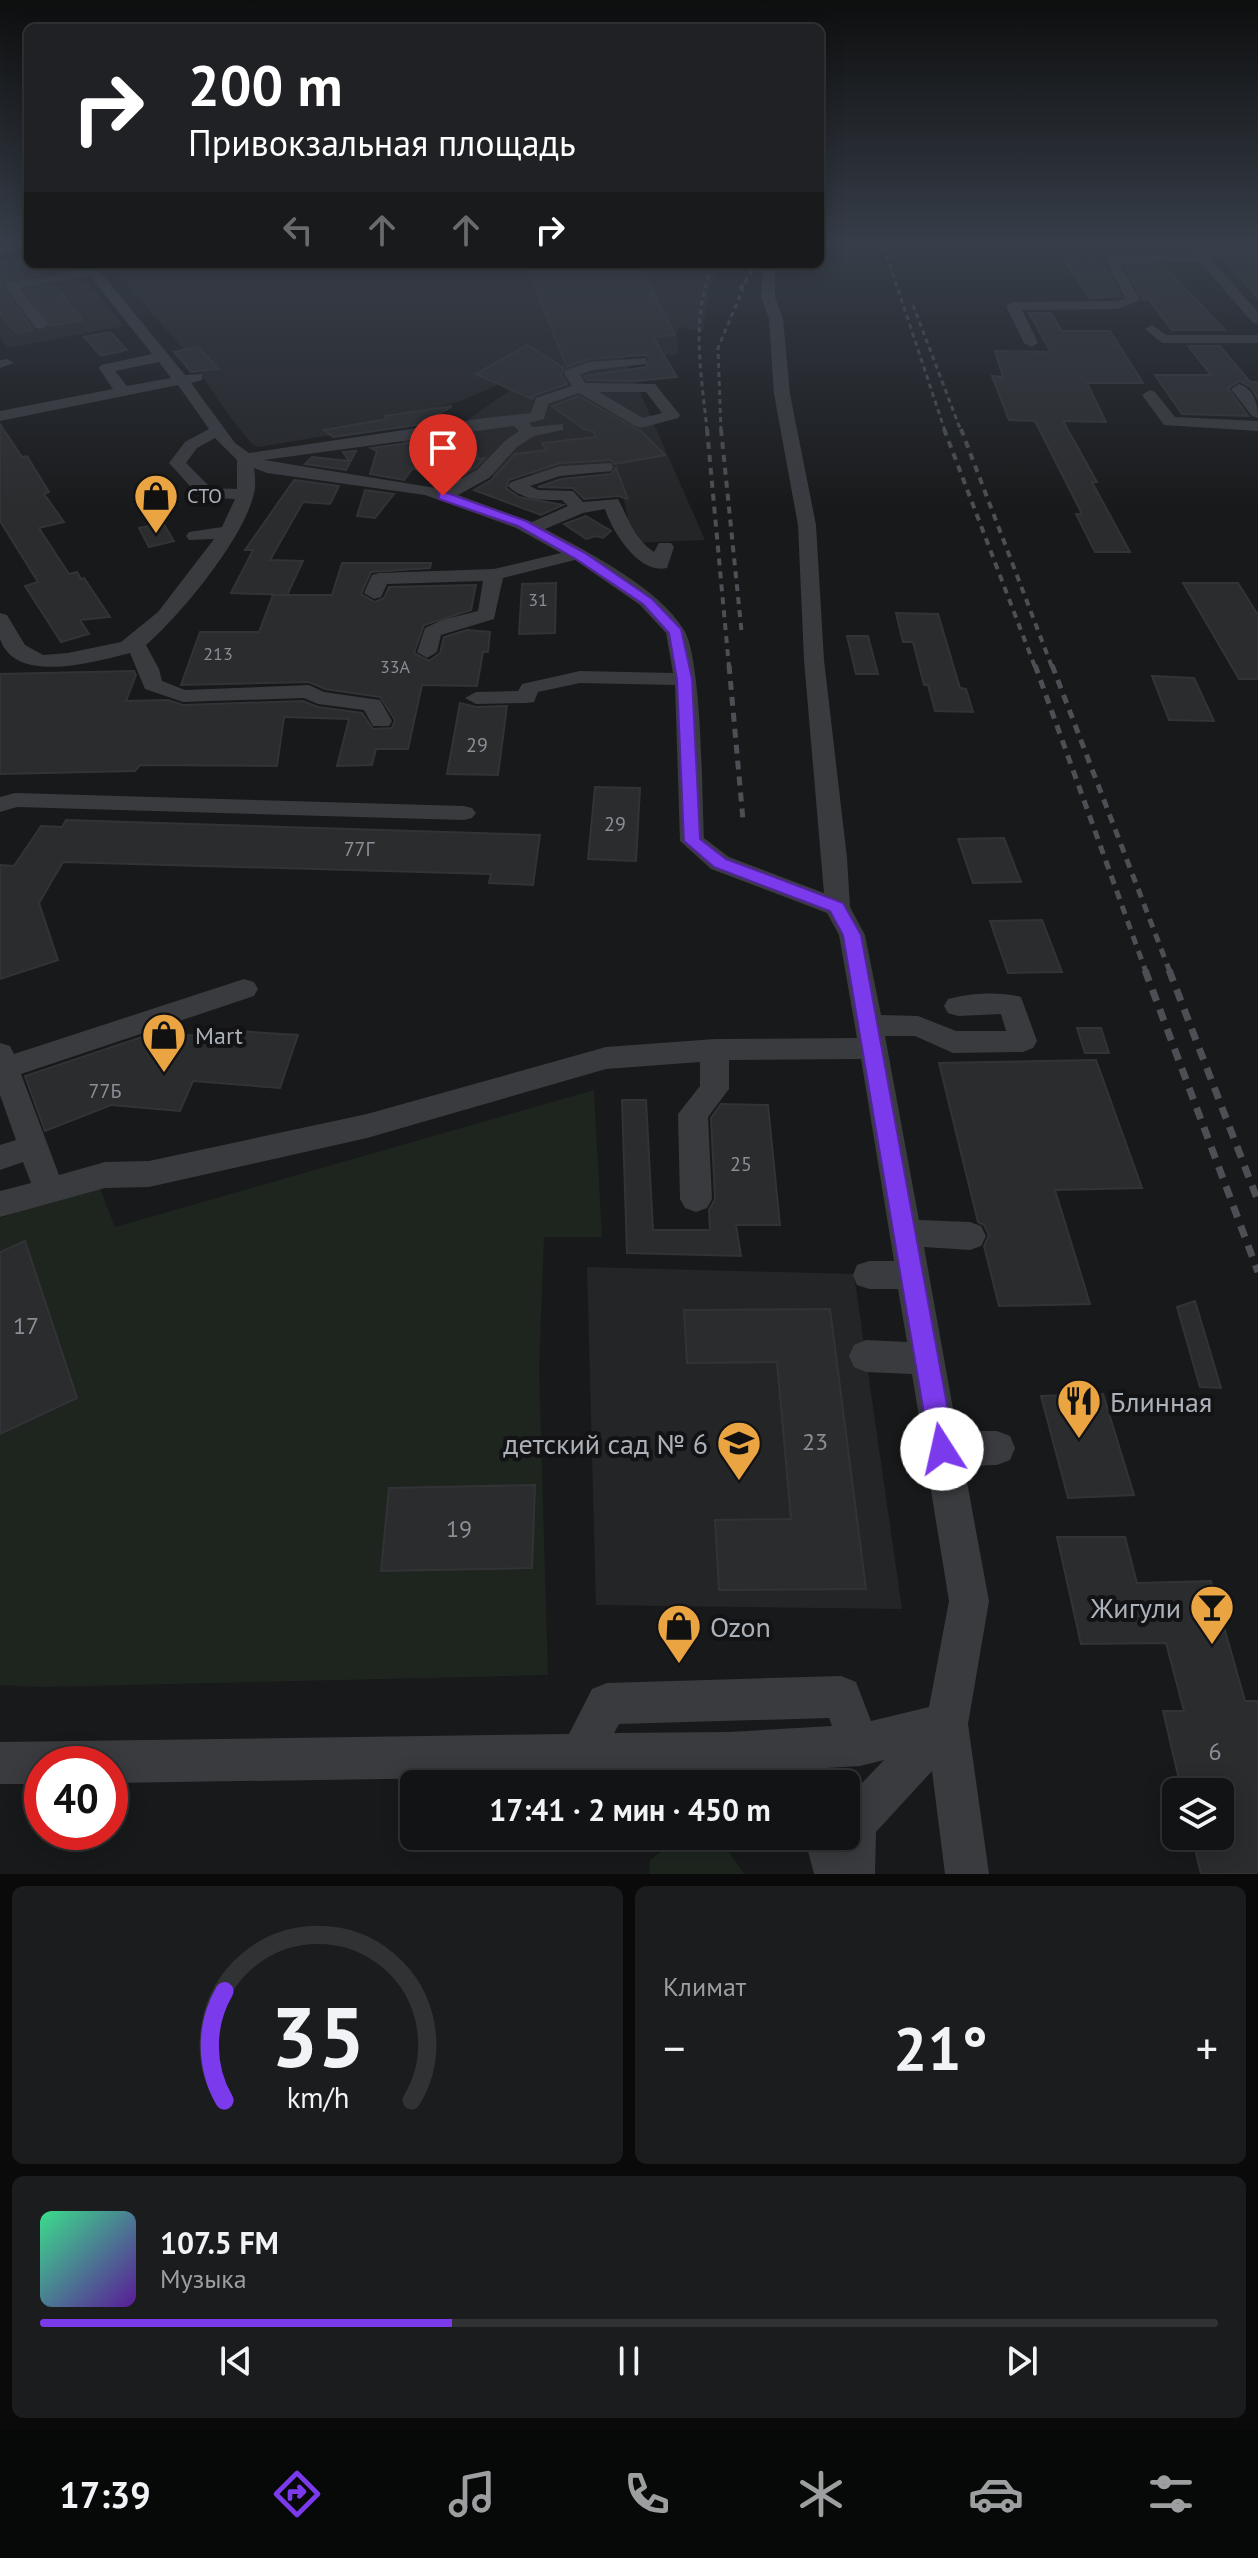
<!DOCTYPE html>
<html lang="ru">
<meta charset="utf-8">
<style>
:root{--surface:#121314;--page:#1b1c1d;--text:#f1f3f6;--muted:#9c9ea0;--line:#313234;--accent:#7c3aed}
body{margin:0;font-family:"PT Sans",sans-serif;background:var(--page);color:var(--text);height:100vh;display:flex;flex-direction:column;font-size:30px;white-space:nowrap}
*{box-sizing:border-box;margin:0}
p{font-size:26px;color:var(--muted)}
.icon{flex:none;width:44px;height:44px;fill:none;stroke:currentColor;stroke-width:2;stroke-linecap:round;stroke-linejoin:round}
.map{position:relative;height:1874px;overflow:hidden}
.drawer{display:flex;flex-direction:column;gap:12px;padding:12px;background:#0a0a0b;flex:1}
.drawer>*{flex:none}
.top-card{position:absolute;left:24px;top:24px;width:800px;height:244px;border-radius:12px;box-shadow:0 4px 20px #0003,0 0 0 2px var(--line);background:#202124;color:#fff;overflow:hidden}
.buttons{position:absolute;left:1162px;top:1778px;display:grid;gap:16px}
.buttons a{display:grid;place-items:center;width:72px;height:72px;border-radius:12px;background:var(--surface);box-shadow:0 4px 20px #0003,0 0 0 2px var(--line);font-size:40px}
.speed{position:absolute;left:24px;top:1746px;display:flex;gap:16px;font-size:40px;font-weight:700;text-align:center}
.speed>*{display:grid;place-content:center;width:104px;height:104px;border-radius:50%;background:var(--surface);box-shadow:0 4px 20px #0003,0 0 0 2px var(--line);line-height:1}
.speed .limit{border:12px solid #d22;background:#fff;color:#111}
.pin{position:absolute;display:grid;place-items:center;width:68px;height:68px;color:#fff;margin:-82px -34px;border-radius:50% 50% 50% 0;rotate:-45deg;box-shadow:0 0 8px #0007}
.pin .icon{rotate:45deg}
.me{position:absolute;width:88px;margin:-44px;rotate:350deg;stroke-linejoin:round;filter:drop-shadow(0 0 6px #0008)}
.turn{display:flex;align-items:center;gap:28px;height:168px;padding:0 32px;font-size:36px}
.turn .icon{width:104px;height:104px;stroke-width:2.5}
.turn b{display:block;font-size:56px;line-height:68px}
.lanes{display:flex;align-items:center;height:76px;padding:0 32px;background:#0003;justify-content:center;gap:40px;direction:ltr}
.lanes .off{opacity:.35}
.big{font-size:60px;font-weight:800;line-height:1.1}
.drawer .card{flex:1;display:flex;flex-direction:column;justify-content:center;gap:12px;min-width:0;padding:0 28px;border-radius:12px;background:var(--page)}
.drawer .dial{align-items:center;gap:0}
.dial svg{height:208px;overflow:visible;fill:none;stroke:var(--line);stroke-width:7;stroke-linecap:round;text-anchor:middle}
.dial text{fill:var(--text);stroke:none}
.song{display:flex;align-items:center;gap:24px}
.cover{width:96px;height:96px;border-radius:12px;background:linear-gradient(135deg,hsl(150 70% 55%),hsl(270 70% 35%))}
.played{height:8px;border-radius:4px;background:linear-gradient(90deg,var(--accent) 35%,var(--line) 35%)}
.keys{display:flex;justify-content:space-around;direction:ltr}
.heat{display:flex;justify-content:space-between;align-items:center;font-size:44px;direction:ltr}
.drawer .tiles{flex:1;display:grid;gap:12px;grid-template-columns:1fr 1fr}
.card:last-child{grid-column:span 2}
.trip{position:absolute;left:400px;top:1770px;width:460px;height:80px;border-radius:12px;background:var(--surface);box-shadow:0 4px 20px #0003,0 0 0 2px var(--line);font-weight:800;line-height:80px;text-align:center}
.menu{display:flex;height:128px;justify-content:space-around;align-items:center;background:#070808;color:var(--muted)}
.menu .icon{width:56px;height:56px}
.menu .on{color:var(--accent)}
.menu b{font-size:36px;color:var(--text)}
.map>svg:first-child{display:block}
</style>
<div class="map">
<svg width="1258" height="1874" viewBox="0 0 1258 1874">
<rect width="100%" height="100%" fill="#18191a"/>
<g fill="#242527">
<path d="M28,256V264H72L124,326L8,348L0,336V261Z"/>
<path d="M110,264H721L710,285L703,332L680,327L677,331L678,352L672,356L621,349L705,540L633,543L618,472L437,477L450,438L403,443V435L457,427L549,363L460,401L332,435L259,447L253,445L233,421L184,350Z"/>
<path d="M587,1267L854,1274L902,1609L596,1605Z"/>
</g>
<g fill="#1e251f">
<path d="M594,1090L602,1237H544L539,1369L548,1675L42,1687L0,1685V1218L97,1181L115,1227Z"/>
<path d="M697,1836L730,1853L744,1874H649L650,1860L664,1850Z"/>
</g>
<g fill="#2b2c2e" stroke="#323336" stroke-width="2">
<path d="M28,258V264H36L44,274L11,279L1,285L33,330L16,333L0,313V263Z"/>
<path d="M1065,261L1103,262L1121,296L1089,298Z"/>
<path d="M1225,261H1258V298Z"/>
<path d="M526,264H639L675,335L653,337L677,377L636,381L587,380L584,376L646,367L649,358L646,355L589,359L567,367Z"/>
<path d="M1164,266L1225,330H1172L1149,300H1143L1125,267Z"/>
<path d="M54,285L83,320L50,326L25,290Z"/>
<path d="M1029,313H1051L1062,331H1110L1143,383H1087L1106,422L1063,421L1097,482H1092L1130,552H1095L1076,514H1082L1035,421L1009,420L992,376L1003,377L995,351L1051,352Z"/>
<path d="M110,332L127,350L101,356L84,337Z"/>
<path d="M527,345L564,368L561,375L567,384L535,395L532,399L476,374Z"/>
<path d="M1188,346H1220L1250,382H1258V399L1251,387L1240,381L1228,388L1248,416L1182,414L1155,375H1211Z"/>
<path d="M198,347L218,369L191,372L174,352Z"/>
<path d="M579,396L642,432L665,455L615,464L611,460L560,463L509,480L506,488L519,497L563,505L541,515L474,490L491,480L515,454L546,450L542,443L596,437L593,431L584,429L552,406Z"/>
<path d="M452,406L423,424L333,437L324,430L387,419L385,416Z"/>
<path d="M0,424L22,457L27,456L49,492L44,494L64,522L39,528L69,574L77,572L81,579L84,578L110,617L80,620L89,634L61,642L25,586L38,582L0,521Z"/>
<path d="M475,434L478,459L485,458L475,468L450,481L434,478L413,468L404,480L370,474L377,451L371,448Z"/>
<path d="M356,451L346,470L305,464L312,457L349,461L343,452Z"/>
<path d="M616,468L628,499L618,496L584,499L573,488L538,487L561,479L611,474Z"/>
<path d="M294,480L339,486L330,504L303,502L270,560L303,561L287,595H332L342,563H431L430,568L371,572L361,594L375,602L384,598L389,587L476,585L471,610L424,625L414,653L429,661L440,653L444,637L467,630L490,632L488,652H483L477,686L422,685L408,749H376L372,765L337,766L349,719L284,717L277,766L140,765L135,771L0,774V674L134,671L136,675L126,701L168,700L183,705L303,701L318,707L362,713L373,729L392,728L395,720L380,697L325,689L309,682L181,685L200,632H259L273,595H287L231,593L253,550H245Z"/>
<path d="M365,490L394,494L375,518L357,516Z"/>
<path d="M586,516L611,531L603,538L596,536L586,539L564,524Z"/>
<path d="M163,523L174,541L149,547L139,528Z"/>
<path d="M556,583L555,633L519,634L522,584Z"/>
<path d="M1183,583H1238L1258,615V679H1239Z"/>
<path d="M896,613L938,614L960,688L966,689L973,712L935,711L928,685H924L913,642H903Z"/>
<path d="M847,636H868L878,674H856Z"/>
<path d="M1152,676L1194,678L1214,721L1169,720Z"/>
<path d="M460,703L476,707L507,706L498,775L447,774Z"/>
<path d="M595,787L640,788L636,861L588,859Z"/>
<path d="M66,820L191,824L540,835L533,885L489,883L491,874L63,862L39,903L58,960L0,979V865L14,866L41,826L62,827Z"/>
<path d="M1004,838L1021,882L973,883L958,839Z"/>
<path d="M1042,920L1062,972L1008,973L990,921Z"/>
<path d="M1077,1028H1101L1109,1053H1085Z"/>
<path d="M220,1030L298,1035L280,1088L193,1081L180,1111L111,1105L45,1131L25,1076L154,1033L218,1037Z"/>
<path d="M1096,1060L1142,1188L1055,1190L1090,1304L999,1306L984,1246L989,1235L984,1225L978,1222L939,1063Z"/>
<path d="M622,1100H646L653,1230H710L709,1210L715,1199L711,1118L721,1104L768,1105L780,1225H736L741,1256L627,1253Z"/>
<path d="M25,1241L77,1398L0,1434V1252Z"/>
<path d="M1195,1301L1221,1388L1200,1387L1177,1307Z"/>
<path d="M830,1309L866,1589L719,1590L715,1520L791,1519L777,1362L687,1363L684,1310Z"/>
<path d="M1103,1394L1134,1495L1068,1498L1041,1396Z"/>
<path d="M535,1485L532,1568L381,1571L389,1488Z"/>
<path d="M1057,1537H1125L1137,1583L1211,1581L1245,1701H1258V1874H1201L1192,1836H1220V1792H1182L1163,1711H1184L1166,1643L1081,1644Z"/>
</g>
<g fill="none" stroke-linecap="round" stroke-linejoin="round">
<g fill="#3a3b3f" fill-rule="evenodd">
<path d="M0,247H28V249L0,255Z"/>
<path d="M1188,247L1204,250L1258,247L1257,258H1210L1258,312V324L1253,323L1200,262L1120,264L1140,300L1118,309L1022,310L1038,343L1031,347L1024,343L1006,306L1013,302L1117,301L1125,298L1106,260L1108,257L1194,254Z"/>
<path d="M81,264H94L185,375L202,374V380L191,383L235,443L249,453L485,418L531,413L536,398L572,386L564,373L566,370L589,362L646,358V364L592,370L580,375L585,383L655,384L680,415L678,418L641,428L635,426L579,393L548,404L544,419L529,423L533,427L563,424V430L534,436L517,447L489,478L458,495L532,522L568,506L562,500C542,500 524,501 508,486L511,482L560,466L611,463L613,467L611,471L560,476L530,486L538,490L573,491L583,502L618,499C630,521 633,537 654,552L659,543H671L674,547L667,568C639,575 612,531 605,509L583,513L545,529C588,552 659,588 684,630C702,659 702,797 704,838L729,857L824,893L804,660L798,525L774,394L769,319L761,297L763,270L769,266L775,270V297L783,319L790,394L816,525L824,660L847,858L850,907L865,935L881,1015L918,1016L956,1031H1006L1001,1014L958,1016L948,1013L944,1006L948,999C969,993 1000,991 1021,997L1037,1041L1033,1048L1023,1052L953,1053L915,1036H885L919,1220L970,1222L981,1226L986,1236L981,1246L970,1250L924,1247L957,1431H997L1010,1436L1015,1448L1010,1460L997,1465L964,1466L989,1601L968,1724L989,1874H945L932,1771L876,1832L875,1874H814L804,1836H846V1800L884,1760L860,1766L793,1770L798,1784H739L724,1774L110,1783V1764H42V1784H0V1742L569,1734L592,1689L607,1683L841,1676L856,1682L871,1721L929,1707L949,1601L912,1374L866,1372L854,1367L849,1356L854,1345L866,1340L907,1342L898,1289H869L857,1285L853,1275L857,1265L869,1261H894L861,1059L729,1060V1089L708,1117L712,1199L707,1208L696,1212L685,1208L680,1199L678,1114L700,1086V1062L606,1069L367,1138L149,1187L105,1188L0,1217V1191L31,1183L23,1162L0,1170V1145L16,1140L0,1095V1043L10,1046L14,1054L244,979L254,982L258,989L254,996L21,1074L59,1175L105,1162L149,1161L367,1114L606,1047L715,1039L857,1038L839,935L827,913L711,869L680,841L675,685L580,683L538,692L534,702L526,703L476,704L465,698L476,692L518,691L522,684L580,671L673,673L666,633L640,605L575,560L503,578L494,619L441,635L437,652L427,658L417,652L425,628L442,620L478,611L483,581L387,584L381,597L374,599L364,593L372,575L379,573L494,569L561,553L516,528L425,495L267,473L254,468C255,476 256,485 254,493C245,537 180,616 146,645L159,669L162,681L185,690L309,685L324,692L380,700L392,721L389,726H373L364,710L318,704L304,698L183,702L145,689L130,653C97,661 16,686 0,639C0,632 0,620 0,613L7,615L25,645L43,655L68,653L121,642L158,612L214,539L189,540L186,536L189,532L222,527L235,499L200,497L169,463L185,442L209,429L178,385L0,421V411L113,389L99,368L101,365L152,354L90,276L20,288L48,325L41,329L36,328L4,286L11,282L85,270ZM159,362L171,378L127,386L115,371ZM599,392H646L662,413L643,418ZM514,426L519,431L505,441L477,470L442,489L264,460ZM215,438L237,460V489L211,488L186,463L197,448ZM829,1718L832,1726L729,1732L614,1733L619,1724Z"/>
<path d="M1152,325L1166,335H1258V343H1162L1145,329Z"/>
<path d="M0,360L7,359L14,363L0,368Z"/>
<path d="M1239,384C1254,389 1258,404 1258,418L1252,416L1231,389Z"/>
<path d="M1150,390L1155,392L1175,417L1258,421V431L1164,425L1142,395Z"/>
<path d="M15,793L464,806L472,808L476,813L472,818L464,820L17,807L0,812V797Z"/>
</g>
<g stroke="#4d4f54" stroke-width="3" stroke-dasharray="5 4" stroke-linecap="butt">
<path d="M884,247L945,431"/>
<path d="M740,289L756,264"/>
<path d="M913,305L961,431"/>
<path d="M707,431C702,375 689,316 714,264"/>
<path d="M721,431L718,348L747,279"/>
</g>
<g stroke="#4d4f54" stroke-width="4" stroke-dasharray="7 6" stroke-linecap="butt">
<path d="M707,429L729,667"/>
<path d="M721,429L742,636"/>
<path d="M944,429L1035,667"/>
<path d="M961,429L1052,667"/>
</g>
<g stroke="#4d4f54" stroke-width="5" stroke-dasharray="9 7" stroke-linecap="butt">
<path d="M729,665L743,820"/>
<path d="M1035,665L1146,972"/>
<path d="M1052,665L1170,972"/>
</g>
<g stroke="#4d4f54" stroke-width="7" stroke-dasharray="12 9" stroke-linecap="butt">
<path d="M1145,970L1258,1272"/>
<path d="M1169,970L1258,1201"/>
</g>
</g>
<linearGradient id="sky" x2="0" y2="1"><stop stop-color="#0d0e0e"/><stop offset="0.48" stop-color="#373e49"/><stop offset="1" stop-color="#373e49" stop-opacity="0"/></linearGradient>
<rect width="1258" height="510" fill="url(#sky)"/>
<path fill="#7c3aed" stroke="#51269a" stroke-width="2" d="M439,493H447L526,521L585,553L652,599L681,629L692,679L700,839L726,859L843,903L861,935L955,1449L951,1457L942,1461L933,1457L930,1449L843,935L830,911L714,867L684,841L677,679L669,633L643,604L576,559L518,526L439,499Z"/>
<defs>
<g id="shop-pin" transform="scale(2.3)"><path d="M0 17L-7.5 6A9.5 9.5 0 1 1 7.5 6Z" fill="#eaa441" stroke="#131315"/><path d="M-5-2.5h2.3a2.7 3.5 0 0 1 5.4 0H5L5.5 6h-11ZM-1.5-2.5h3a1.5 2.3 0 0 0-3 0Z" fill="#111"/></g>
<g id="restaurant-pin" transform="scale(2.3)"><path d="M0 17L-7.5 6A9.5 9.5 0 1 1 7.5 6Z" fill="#eaa441" stroke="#131315"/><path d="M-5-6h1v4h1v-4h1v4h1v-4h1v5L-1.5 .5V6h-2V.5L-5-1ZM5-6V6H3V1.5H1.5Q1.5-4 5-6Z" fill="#111"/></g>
<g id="school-pin" transform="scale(2.3)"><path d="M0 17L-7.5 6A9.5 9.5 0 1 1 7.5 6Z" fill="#eaa441" stroke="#131315"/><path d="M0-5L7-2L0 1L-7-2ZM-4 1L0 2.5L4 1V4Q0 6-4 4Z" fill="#111"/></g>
<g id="bar-pin" transform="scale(2.3)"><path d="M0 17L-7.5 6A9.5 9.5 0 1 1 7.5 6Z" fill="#eaa441" stroke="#131315"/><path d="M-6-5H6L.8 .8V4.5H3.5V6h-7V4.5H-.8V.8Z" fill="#111"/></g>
</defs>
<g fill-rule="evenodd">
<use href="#shop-pin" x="156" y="496"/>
<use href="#shop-pin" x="164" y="1035"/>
<use href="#restaurant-pin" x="1079" y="1401"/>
<use href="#school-pin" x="739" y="1443"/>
<use href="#bar-pin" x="1212" y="1607"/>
<use href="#shop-pin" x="679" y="1626"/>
</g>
<g text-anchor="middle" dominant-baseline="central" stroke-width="8" stroke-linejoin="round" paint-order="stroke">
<g font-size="18" fill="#8a8f96">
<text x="538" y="599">31</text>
<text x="218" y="653">213</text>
<text x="395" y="666">33А</text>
</g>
<g font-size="20" fill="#abb1b9" stroke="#131315" text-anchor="start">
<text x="187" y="496">СТО</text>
</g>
<g font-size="20" fill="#8a8f96">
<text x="477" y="745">29</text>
<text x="615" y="824">29</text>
<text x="359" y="849">77Г</text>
<text x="105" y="1091">77Б</text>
<text x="741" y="1164">25</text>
</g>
<g font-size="24" fill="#abb1b9" stroke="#131315" text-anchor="start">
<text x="195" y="1035">Mart</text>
</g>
<g font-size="24" fill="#8a8f96">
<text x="26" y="1325">17</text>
<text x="815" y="1441">23</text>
<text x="459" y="1528">19</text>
<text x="1215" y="1751">6</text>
</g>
<g font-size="28" fill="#abb1b9" stroke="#131315" text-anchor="start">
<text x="1110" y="1401">Блинная</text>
<text x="708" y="1443" text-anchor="end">детский сад № 6</text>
<text x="1181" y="1607" text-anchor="end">Жигули</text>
<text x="710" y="1626">Ozon</text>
</g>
</g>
</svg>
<div class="buttons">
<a><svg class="icon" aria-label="layers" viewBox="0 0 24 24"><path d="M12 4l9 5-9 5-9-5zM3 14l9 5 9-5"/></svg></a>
</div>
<div class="speed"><div class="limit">40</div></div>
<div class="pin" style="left:443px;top:496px;background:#d93025"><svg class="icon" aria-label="arrive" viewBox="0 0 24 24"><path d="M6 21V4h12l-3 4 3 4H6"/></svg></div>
<svg class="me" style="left:942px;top:1449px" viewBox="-20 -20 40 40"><circle r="19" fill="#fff"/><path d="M0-13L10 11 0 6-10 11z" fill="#7c3aed"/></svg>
<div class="trip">17:41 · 2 мин · 450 m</div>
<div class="top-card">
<div class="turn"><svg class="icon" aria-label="right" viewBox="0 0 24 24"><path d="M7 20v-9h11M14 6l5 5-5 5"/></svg><div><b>200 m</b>Привокзальная площадь</div></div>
<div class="lanes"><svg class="icon off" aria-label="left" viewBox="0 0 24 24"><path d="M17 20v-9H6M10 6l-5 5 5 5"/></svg><svg class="icon off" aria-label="ahead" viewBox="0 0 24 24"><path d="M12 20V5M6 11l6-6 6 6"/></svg><svg class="icon off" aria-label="ahead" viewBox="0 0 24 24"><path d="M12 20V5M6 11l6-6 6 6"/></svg><svg class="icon" aria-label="right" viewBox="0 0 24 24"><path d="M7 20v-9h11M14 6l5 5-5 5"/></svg></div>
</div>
</div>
<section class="drawer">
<div class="tiles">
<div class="card dial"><svg viewBox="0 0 100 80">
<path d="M14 69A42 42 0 1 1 86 69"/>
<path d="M14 69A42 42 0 0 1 14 27" stroke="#7c3aed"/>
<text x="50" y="56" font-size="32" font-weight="700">35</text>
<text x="50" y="72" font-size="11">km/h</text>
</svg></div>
<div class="card"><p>Климат</p>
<div class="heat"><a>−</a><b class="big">21°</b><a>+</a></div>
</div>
<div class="card">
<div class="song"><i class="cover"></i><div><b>107.5 FM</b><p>Музыка</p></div></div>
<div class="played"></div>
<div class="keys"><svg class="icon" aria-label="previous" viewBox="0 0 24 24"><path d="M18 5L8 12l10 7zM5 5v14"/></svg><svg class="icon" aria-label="pause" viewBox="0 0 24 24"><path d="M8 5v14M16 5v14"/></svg><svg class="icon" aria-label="next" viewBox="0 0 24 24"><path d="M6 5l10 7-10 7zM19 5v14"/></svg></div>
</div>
</div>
</section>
<nav class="menu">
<b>17:39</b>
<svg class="icon on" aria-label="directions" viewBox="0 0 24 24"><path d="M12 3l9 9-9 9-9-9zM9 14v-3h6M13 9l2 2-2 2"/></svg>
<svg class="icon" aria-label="music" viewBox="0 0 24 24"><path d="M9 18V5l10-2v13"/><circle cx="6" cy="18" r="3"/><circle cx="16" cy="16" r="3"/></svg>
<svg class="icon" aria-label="phone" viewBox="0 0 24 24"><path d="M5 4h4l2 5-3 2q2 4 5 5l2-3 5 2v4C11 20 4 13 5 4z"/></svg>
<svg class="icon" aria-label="climate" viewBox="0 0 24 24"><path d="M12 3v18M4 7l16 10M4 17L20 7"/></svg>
<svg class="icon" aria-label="car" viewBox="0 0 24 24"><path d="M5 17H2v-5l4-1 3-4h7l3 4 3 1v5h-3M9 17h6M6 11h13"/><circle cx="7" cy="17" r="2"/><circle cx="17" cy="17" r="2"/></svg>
<svg class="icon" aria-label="filters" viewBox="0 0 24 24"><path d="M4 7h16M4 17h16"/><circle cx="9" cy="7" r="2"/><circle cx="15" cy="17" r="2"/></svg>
</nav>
